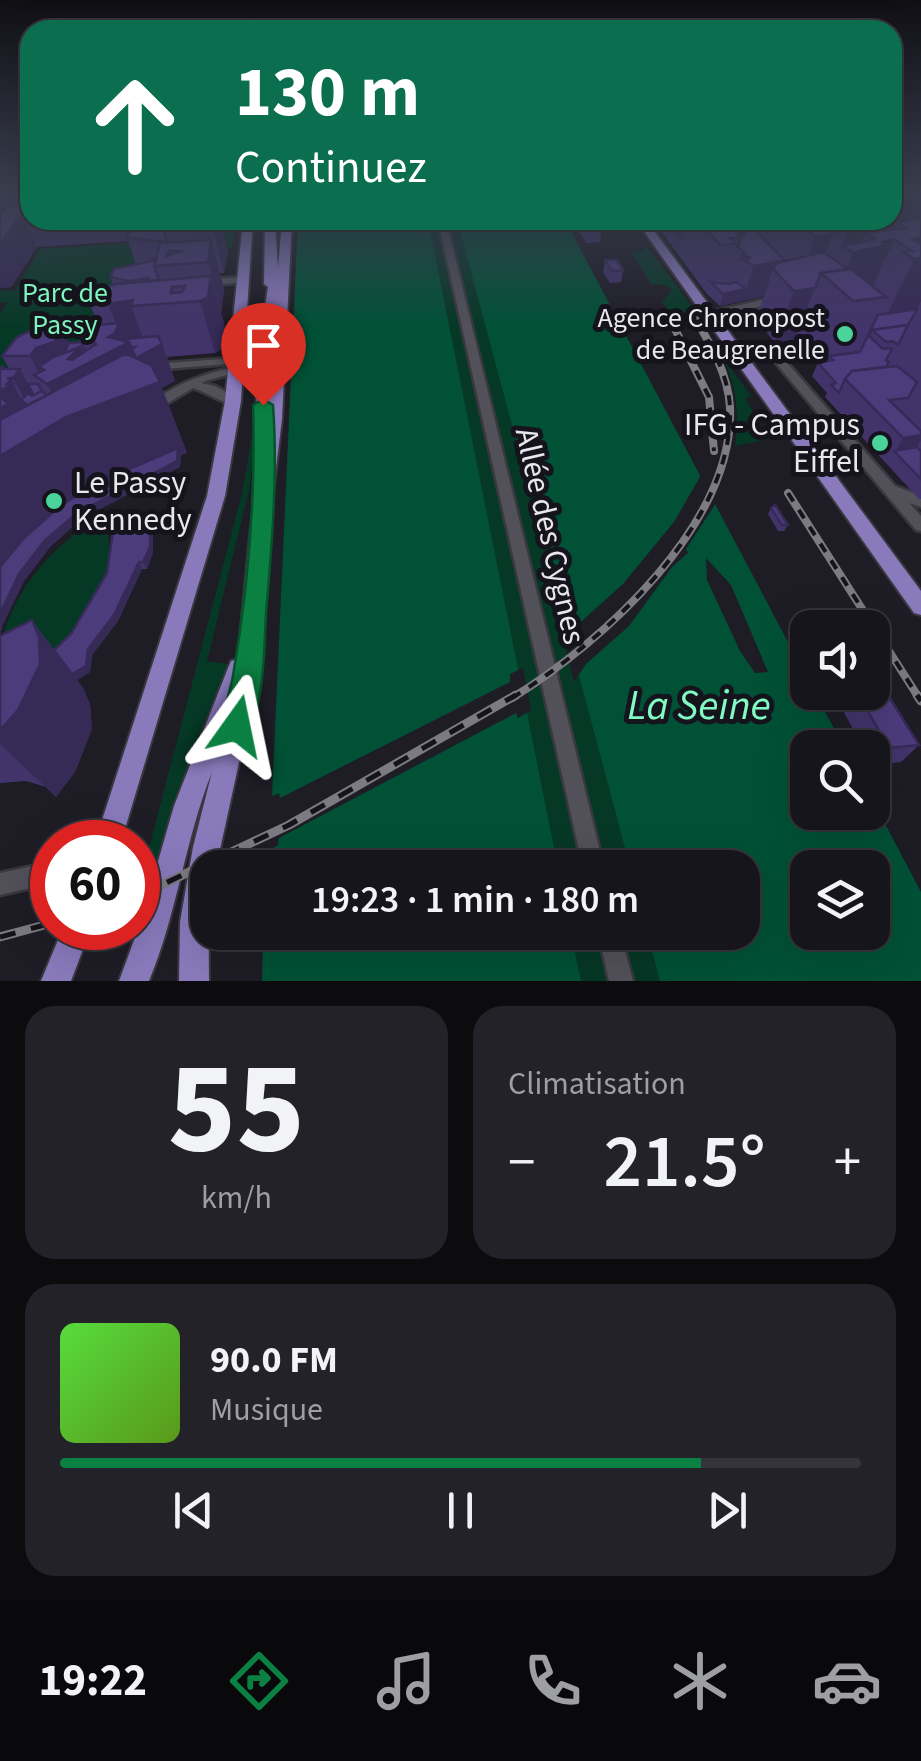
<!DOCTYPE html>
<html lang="fr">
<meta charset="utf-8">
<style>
:root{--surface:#16151c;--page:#232229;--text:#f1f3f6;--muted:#9e9fa3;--line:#35343b;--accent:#0b8043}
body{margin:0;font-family:"Source Sans 3",sans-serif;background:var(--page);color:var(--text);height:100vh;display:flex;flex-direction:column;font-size:38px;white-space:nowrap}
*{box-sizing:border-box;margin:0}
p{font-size:32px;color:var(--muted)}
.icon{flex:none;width:55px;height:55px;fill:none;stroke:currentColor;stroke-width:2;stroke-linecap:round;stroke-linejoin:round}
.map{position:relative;height:981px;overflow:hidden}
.drawer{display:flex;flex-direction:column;gap:25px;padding:25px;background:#0c0c0f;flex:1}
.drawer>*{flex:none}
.hud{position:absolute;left:20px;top:20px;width:882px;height:210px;border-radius:30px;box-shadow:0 10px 40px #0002,0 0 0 2px var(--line);background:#0b6e4f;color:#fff;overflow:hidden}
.controls{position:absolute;left:790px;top:610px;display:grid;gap:20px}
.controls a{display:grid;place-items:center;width:100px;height:100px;border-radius:20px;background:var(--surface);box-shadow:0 10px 40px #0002,0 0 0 2px var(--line);font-size:50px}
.speed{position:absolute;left:30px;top:820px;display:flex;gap:20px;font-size:50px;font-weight:700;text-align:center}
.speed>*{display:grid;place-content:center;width:130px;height:130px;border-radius:50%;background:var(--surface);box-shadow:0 10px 40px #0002,0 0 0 2px var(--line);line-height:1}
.speed .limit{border:15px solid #d22;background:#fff;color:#111}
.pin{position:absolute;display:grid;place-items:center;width:85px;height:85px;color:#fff;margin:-102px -42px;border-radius:50% 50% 50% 0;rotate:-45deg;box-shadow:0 0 10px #0007}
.pin .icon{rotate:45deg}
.me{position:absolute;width:110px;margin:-55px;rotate:12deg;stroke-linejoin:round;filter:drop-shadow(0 0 8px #0008)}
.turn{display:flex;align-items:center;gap:35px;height:210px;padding:0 50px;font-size:45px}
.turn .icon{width:130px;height:130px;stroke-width:2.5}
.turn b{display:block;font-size:70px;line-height:85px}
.big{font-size:75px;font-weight:600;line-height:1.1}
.drawer .card{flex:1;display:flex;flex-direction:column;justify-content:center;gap:15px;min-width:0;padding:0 35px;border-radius:30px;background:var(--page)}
.drawer .dial{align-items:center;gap:0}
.dial b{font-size:130px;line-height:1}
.song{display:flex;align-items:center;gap:30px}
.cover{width:120px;height:120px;border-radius:15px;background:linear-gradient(135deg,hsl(110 70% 55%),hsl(90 70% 35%))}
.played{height:10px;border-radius:5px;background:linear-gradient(90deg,var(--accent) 80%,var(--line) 80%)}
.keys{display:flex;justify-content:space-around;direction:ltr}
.heat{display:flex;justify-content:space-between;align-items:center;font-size:55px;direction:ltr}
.drawer .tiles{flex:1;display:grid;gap:25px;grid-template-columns:1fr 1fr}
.card:last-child{grid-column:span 2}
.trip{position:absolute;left:190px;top:850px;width:570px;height:100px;border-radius:30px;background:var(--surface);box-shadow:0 10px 40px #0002,0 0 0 2px var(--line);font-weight:600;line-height:100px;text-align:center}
.tabs{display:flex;height:160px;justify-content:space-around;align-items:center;background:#09080b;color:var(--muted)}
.tabs .icon{width:70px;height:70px}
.tabs .active{color:var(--accent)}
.tabs b{font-size:45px;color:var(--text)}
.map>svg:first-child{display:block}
</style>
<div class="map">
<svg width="921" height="981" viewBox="0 0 921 981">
<rect width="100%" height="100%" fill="#1e1c25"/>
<g fill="#063826">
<path d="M428,220H457L630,867H558Z"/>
<path d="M226,224L235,227L232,248L186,251L104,353L0,371V314L7,302H0V291L15,290L40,249L157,241L187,246L193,226Z"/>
<path d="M637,234L694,309L699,312L670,314L662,302L672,290L665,285L651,284L631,251L639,252L647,247Z"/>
<path d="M725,361L752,397L745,398L755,414L749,416L764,440L735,446C740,416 736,389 725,361Z"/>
<path d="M254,424H257L249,491L207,661L228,664L209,725L158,857L145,863L242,493Z"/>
<path d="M105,522C121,580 88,614 51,656L0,649C11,598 38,562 79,531L90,533Z"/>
<path d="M571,933H647L660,981H581Z"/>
</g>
<g fill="#005136" fill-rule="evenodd">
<path d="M298,220H428L558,867L266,868V852L278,844L279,794L272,796Z"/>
<path d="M457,220H565L807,678L808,692L815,693L844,747L808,748V812H872L873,801L921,892V981H660L647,933L742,932V868L630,867ZM808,868H872V932H808Z"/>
<path d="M263,933H571L581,981H262Z"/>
</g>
<g fill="#1e1c25">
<path d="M704,470L718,500L686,549L688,553L672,567L629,626L586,664L574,682L563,638L623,584L674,522Z"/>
<path d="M706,558L731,585L768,672L755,673L740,651L707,580Z"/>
<path d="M523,668L531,710L518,718L516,713L279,838L278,845L261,856L263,849L273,842V801L267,799L279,793L280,798L510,682V674Z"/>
</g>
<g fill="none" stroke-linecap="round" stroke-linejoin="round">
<g stroke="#39383f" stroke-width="5">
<g id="minor">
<path d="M202,220H238L234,223L204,225L200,222Z"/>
<path d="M438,220H446L604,868H583Z"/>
<path d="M242,277L245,278V282L203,286L198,283L203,280Z"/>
<path d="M779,296L784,299L783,301L710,318L705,315L706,313Z"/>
<path d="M758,350L783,358L895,486L921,496V507L909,503L921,516V531L916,530L775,362L757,356L740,357L734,354L740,351Z"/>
<path d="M236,358L242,361L240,363L152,370L146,367L152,364Z"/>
<path d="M235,367L241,370L239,372L208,380L201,383L215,386L237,398L239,401L237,404C224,405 207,392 193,388L156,410L152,411L146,407C172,385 202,374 235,367Z"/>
<path d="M52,862V883L0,895V873Z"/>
<path d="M598,932H620L633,981H609Z"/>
</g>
</g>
<g stroke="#39383f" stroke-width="4">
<g id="major">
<path d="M243,220H253L241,401L225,496L121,842H95L207,496L225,401Z"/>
<path d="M265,220H275L278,268L282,220H292L282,419L268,535L258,675L216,868H208L209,981H179L180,922L193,847L212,772C185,840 177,914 149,981H119L140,924L174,806L228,668L231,661L238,659L250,535L264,434L256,429L257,361L268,287L264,284Z"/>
<path d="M636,220H646L921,591V615L914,613Z"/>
<path d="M63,928H91L71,981H41Z"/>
</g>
</g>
<use href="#minor" fill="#52515a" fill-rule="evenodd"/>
<use href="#major" fill="#897abc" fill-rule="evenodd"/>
<g stroke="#7c7b82" stroke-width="5">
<path id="rail-far2" d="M691,312L694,317"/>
</g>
<g stroke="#7c7b82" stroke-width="8">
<g id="rail-far1">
<path d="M669,317L709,397L714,451"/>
<path d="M788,493L919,698"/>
<path d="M512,698C603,642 735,523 730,407C728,373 710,343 693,315"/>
</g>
</g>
<g stroke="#7c7b82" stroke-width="9">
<g id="rail">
<path d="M917,695L921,701"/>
<path d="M138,896L289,825L516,695"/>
<path d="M0,937L52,923"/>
</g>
</g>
<use href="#rail-far2" stroke="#15131b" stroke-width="2.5" stroke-dasharray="8" stroke-linecap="butt"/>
<use href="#rail-far1" stroke="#15131b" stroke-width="4" stroke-dasharray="10" stroke-linecap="butt"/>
<use href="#rail" stroke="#15131b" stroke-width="5" stroke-dasharray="16" stroke-linecap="butt"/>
</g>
<g fill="#42346b" fill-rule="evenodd">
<path d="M0,191H30V220H220L228,253L224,273H220L224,289L221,312L225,327L222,349L215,353L167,357L175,381L162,388L187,453L181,455L180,467L81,519L50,547L24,581L3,624L0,635L6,369H9L2,356L69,343L81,342V340L98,325L88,299L113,285L110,277L136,264L128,241L37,247L11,287L0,288Z"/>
<path d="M892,191H921V499H919L825,397L827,393L812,376L818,363L795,339L775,343L756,319L764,296L720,306L707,294L661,231L663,220H656H892ZM825,226H835L832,233ZM739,227L745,235H742L736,231Z"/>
<path d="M572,220H599L602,225L600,242L586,243Z"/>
<path d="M605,260L623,270L621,282L610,283L603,272Z"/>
<path d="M771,508L788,525L784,531H778L768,514Z"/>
<path d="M150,514L153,520V553L147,569H142L118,621L92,655L90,672L77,680L83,688L90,704L92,729L75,772L56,797L46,787L26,781L0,783V636L54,650L71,634Z"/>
<path d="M833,692H872L919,745L901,762L872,765V748H863Z"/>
</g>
<g fill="#362a57" fill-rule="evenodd">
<path d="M906,191H921V301L911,320L882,325L914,259L907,228L897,223L889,240L894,239L867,299L840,284L853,253L843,246L831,274L853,220H892V204L901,202ZM865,233L875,239L857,252Z"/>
<path d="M22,214L37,247L11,287L0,288V244Z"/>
<path d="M213,220H220L228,253L224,273L212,225Z"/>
<path d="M833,234L814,282L796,286L815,237Z"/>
<path d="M211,240L224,289L221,312L208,262Z"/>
<path d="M784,260L773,269L764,296L720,306L723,294L746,289L754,266Z"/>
<path d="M211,276L225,327L222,349L215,353L200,301Z"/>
<path d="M815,288L795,339L775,343L794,291Z"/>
<path d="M133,300L135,306H131L148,351L162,344L175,381L162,388L187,453L181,455L180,467L81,519L50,547L24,581L3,624L0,635V614L19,574L45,540L77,513L177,461L178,457L102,489L44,528L0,582V391L3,390L0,385V367L3,364L10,378H7L9,382L11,380L29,414L32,412L13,378L20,369L41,408L45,406L40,397L43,393L49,404L56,400L47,384L43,381L30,356L36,348L54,342L62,327L74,353L80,347L83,354L86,353L90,362L114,350L108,337L115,333L118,328L108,304ZM131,347H135L137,354L144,353L136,358ZM39,367L44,370L50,383L48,384Z"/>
<path d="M921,435V440L908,461L895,452L903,438Z"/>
<path d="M150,514L153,520V553L147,569L143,562Z"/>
<path d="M139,562L142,569L118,621L92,655L90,672L77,680L83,688L90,704L92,729L75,772L56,797L0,744V730L32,620L72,674Z"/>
</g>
<g fill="#4d3c7c" stroke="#362a57" stroke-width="2.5" fill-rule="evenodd">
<path d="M0,191H30V194L0,196Z"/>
<path d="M900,191L917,199L892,204V193Z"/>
<path d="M30,205V213L22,214L0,244V214L6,207Z"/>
<path d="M917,218L921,220V237L912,239L921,244V258L914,259L904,252L912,251L894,239L882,242L887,245L853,253L843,246L875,239L865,233L907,228L897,223Z"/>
<path d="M166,220H213L212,225L163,228Z"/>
<path d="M584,220H599L602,225L588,226Z"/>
<path d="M668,220H687L682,238Z"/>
<path d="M699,220H725L732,228L713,223L715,225L727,230H734L741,238H730L736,244L720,245Z"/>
<path d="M725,220H730L737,225L732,220H745L784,260L754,266L743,259L751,258L742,255L746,253L738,247L741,238L734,230H731L732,228ZM739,227L745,235H742L736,231Z"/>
<path d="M796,220H818L833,234L815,237Z"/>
<path d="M164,225L163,228L167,242L127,238L129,232Z"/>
<path d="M211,240L208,262L154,266L160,243ZM169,251H183L166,256Z"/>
<path d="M823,252L848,269L821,273L815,288L794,291L773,269L777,263Z"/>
<path d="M156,260L154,266L159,280L148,281L149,278L129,281L110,277L114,269Z"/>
<path d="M605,260H617L623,270L612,271Z"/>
<path d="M851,269L886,297L853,301L821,273Z"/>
<path d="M211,276L208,297L200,301L131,306L133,300L108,304L88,299L92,291L116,284ZM185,286L182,292L171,293L172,287Z"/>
<path d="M710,282L729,284L737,282L746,289L723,294Z"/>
<path d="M917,309L908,325L872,330L869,336L883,349L890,348L892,349L886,360L889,362L886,367L852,371L845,379L839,393L831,385L836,383L818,363L833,360L829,356L860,352L878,315Z"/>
<path d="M119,323L115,333L108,337L129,342L47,384L34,375L44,370L39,367L53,357L80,347L68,359L72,360L96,344L91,339L81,340L87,326Z"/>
<path d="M908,325L898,345L893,341L886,342L872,330Z"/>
<path d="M62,327L54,342L36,348L30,356H2L17,337L34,329Z"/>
<path d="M158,336L162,344L136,358L132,349L135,347H131L129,342L125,341V339Z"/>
<path d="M81,342L85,351L83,353L80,347L64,353L69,343Z"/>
<path d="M123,355H129L151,365L160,382L66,417L0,456V420Z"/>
<path d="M897,366L917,382L908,398L889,400L921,431V435L903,438L845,379L852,371Z"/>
<path d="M0,369H20L13,378H7L11,380L7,384H12L0,391Z"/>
<path d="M28,384H38L42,391L34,396Z"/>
<path d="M42,391L47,395L23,407L26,404L21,400L28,393L32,396Z"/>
<path d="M0,397L9,404L0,408Z"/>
<path d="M917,447L921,451V479L894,451Z"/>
<path d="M178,448L177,461L77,513L45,540L19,574L0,614V567L24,538L60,506L99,482Z"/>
<path d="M775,505L788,525H782L771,508Z"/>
<path d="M150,514V547L143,562H139L114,615L88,649L86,666L72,674L54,650L71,634L107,573L114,524L123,518Z"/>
<path d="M32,620L39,637L40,664L18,710L0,730V636Z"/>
<path d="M872,669L919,745L889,748L857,692H872Z"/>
</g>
<linearGradient id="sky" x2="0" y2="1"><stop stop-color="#100f14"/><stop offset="0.58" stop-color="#3b4051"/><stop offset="1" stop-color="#3b4051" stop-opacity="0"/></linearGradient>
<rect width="921" height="329" fill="url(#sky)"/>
<path fill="#0b8043" stroke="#07532c" stroke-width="2.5" d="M263,399L273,405C278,475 272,544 266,614C264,654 264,699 248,736L237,740L226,736C218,718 230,695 233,676C248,588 256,494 253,405Z"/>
<g fill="#4ad49c" stroke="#15131b" stroke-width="4">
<circle cx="845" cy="334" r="10"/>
<circle cx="880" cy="443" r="10"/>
<circle cx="54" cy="501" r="10"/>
</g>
<g text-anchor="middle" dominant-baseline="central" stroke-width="10" stroke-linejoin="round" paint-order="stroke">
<g font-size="28" fill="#7cf5bf" stroke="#15131b">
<text x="65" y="293">Parc de<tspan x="65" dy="32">Passy</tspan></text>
</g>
<g font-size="28" fill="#e8e7ed" stroke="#15131b" text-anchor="end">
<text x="825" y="318">Agence Chronopost<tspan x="825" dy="32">de Beaugrenelle</tspan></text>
</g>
<g font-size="32" fill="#e8e7ed" stroke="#15131b" text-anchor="end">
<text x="860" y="425">IFG - Campus<tspan x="860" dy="37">Eiffel</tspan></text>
<text x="74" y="483" text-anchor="start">Le Passy<tspan x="74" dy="37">Kennedy</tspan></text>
</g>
<g font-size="32" fill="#e8e7ed" stroke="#15131b">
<text transform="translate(550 536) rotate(77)">Allée des Cygnes</text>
</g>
<g font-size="42" font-style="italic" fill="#81fac4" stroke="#15131b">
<text x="699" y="706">La Seine</text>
</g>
</g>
</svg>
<div class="controls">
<a><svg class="icon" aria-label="sound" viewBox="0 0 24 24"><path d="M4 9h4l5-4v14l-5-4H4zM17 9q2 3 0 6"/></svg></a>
<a><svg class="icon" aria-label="search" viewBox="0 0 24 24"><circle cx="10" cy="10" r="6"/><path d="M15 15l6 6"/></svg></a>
<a><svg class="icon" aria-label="layers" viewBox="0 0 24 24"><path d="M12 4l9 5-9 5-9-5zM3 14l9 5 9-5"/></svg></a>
</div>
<div class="speed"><div class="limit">60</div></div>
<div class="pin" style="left:263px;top:405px;background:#d93025"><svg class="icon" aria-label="arrive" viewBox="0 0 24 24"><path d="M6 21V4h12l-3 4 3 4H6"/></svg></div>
<svg class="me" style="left:237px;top:726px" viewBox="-20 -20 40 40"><path d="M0-17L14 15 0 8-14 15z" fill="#0b8043" stroke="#fff" stroke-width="4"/></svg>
<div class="trip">19:23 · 1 min · 180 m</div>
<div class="hud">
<div class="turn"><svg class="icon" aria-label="ahead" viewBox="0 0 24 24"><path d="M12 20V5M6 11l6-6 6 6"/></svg><div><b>130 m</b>Continuez</div></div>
</div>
</div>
<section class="drawer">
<div class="tiles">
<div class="card dial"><b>55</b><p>km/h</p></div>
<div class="card"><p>Climatisation</p>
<div class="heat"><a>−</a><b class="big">21.5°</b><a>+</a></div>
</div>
<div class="card">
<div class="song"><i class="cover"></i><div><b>90.0 FM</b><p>Musique</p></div></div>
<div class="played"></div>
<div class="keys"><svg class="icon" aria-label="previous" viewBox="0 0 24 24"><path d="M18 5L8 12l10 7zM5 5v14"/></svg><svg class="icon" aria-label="pause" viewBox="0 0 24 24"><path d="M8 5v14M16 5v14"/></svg><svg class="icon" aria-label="next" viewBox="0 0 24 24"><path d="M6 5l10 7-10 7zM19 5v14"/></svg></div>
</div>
</div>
</section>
<nav class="tabs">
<b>19:22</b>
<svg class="icon active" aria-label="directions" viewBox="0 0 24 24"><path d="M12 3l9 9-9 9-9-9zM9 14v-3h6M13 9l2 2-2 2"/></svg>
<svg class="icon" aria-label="music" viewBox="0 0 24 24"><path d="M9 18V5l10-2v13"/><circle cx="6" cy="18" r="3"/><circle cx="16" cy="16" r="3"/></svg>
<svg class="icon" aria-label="phone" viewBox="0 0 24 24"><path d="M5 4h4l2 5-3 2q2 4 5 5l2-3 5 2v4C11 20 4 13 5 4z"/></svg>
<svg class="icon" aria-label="climate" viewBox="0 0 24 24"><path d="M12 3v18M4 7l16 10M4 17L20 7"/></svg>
<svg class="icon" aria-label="car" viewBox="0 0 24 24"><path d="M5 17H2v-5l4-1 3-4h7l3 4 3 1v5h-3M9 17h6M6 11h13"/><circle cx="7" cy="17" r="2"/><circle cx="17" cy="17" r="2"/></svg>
</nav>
